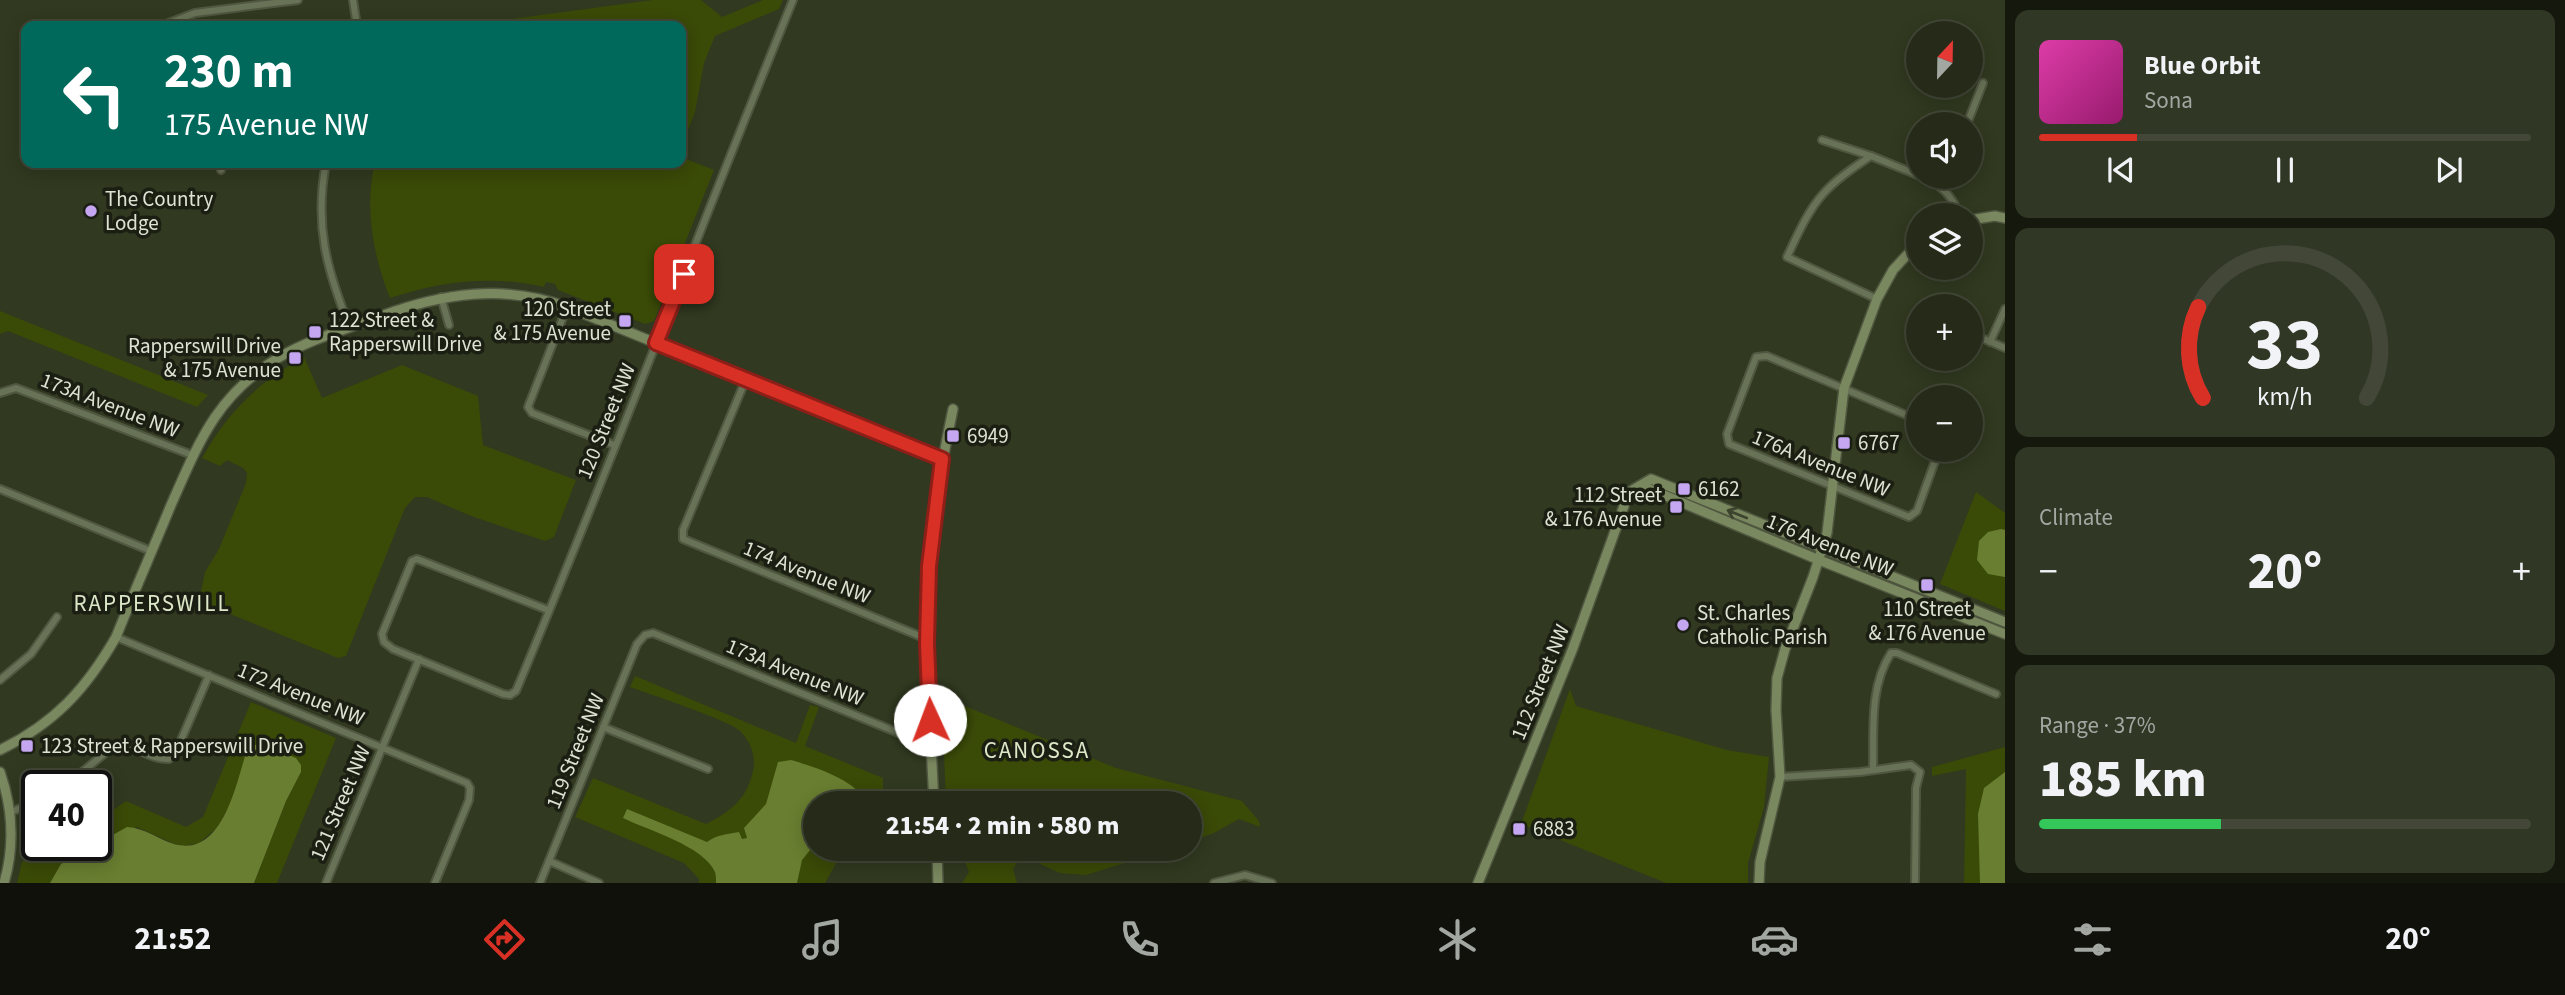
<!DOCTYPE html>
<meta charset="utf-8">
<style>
:root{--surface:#252b18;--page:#313725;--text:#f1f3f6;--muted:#a3a7a2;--line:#424737;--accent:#d93025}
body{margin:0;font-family:"Source Sans 3",sans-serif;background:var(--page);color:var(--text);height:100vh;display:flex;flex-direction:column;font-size:26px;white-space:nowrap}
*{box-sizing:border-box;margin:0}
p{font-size:23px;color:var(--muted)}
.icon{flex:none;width:38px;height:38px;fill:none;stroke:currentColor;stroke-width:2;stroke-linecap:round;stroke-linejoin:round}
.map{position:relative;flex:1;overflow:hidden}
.sheet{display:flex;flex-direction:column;gap:10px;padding:10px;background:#14180d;width:560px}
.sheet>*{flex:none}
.guide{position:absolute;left:21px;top:21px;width:665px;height:147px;border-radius:14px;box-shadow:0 4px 18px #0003,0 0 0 2px var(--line);background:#00695c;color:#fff;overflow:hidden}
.needle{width:46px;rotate:22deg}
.fabs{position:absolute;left:1906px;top:21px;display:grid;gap:14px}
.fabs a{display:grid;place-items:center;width:77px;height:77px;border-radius:50%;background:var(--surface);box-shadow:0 4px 18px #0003,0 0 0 2px var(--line);font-size:35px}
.speed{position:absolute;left:21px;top:770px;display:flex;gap:14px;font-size:35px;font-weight:700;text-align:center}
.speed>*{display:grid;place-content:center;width:91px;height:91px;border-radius:50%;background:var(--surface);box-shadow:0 4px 18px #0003,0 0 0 2px var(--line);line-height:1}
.speed .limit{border:4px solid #111;border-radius:10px;background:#fff;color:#111}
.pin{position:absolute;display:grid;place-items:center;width:60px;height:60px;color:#fff;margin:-30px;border-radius:14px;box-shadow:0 4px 10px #0006}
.me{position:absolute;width:77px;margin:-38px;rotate:358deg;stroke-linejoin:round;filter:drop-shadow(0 0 5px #0008)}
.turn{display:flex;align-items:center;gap:24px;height:147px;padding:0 28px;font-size:32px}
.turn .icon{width:91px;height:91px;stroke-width:2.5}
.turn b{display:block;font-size:49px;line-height:60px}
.big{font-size:52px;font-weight:800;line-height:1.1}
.sheet .card{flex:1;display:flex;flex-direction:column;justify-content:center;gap:10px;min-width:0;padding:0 24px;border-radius:14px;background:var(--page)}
.sheet .dial{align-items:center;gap:0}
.dial svg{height:182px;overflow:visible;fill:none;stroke:var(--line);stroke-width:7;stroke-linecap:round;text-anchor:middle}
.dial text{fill:var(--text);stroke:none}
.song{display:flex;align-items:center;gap:21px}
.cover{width:84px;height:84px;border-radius:10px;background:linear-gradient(135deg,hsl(320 70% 55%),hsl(320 70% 35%))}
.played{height:7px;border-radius:4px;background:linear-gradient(90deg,var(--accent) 20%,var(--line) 20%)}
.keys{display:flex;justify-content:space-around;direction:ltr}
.heat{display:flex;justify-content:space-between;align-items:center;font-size:38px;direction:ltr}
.charge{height:10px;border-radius:5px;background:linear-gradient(90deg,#34c759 37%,var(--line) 0)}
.trip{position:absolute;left:803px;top:791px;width:399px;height:70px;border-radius:35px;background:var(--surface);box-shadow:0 4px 18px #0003,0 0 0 2px var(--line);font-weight:800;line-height:70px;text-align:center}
.tabs{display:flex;height:112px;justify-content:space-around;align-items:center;background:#0f110a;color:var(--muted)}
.tabs .icon{width:49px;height:49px}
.tabs .selected{color:var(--accent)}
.tabs b{font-size:32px;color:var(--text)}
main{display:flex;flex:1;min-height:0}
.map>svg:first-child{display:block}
</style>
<main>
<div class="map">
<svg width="2005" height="883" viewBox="0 0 2005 883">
<rect width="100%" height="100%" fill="#313920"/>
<g fill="#3a4a07">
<path d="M653,0H701L722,17L763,0H783L779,9L715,36L704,63L695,112L681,148V26H459Z"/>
<path d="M681,157L714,170L654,321L645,324L558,290L555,284L546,282L544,287C491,275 442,281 390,298C373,255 364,208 375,163H681Z"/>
<path d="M0,311L208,395L197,407L8,331L0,334Z"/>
<path d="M304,357L322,398L402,365L478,396L483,445L576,480L554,537L545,541L471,516L427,497H415L405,508L346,656L338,658L208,605L200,596L205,572L219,549L246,483L247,473L243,468L227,460L220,466L202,458C227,413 258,382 304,357Z"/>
<path d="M1976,492L2005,513V611L1940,584Z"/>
<path d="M635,676L796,743L810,705L819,707L805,746L883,778V803H816V849H844L825,883H699V879L684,863L575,817L593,778L706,824C729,812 745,801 752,775C757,759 752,743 740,731C731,721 649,694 630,687Z"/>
<path d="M1570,689L1576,706L1727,750L1769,757L1764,807L1748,863V883H1666L1521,824Z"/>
<path d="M950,700L1116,768L1242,801L1259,821L1260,827L1239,819L1214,833L1190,842V803H946L942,705Z"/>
<path d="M251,702L336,738L277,883H254L286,801L301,772L226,811L219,826L199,843L183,846L172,843L137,827L61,864L50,883H17L22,862L55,845H96V822L126,801L186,827L203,817Z"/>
<path d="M2005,747V883H1964L1966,769L1932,776V767Z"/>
<path d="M960,849H1170L1086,875L1060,873L1042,865L1030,854L1021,856L1013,869L1017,883H962L969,872Z"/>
</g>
<g fill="#697e30">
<path d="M2001,529L2005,530V577L1988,574L1977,560L1979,541L1988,532Z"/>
<path d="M261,744L296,758L301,765V772L286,801L254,883H50L61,864L127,827C145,828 158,839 174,844C223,858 236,783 247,750L255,745Z"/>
<path d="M791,760C812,766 860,781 865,803H816L815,844L802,860L797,883H716C716,879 716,875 715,872C704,846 647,830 623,818L627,809L707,842C716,835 727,834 739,832L742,839L747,838L744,828L766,804L778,762Z"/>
<path d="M2005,772V883H1980L1978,814L1984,788Z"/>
</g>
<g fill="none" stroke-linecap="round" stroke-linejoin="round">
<g stroke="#505740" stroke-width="10">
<g id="street">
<path d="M353,0L357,26"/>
<path d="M161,26L195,13L298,0"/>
<path d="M1967,124L1983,83"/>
<path d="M1822,140L1871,156L1918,175"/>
<path d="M1871,156C1854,167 1836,179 1823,194C1807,212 1797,236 1787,257L1877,299"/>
<path d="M220,163L221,170"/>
<path d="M326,163C314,225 327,271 350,328"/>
<path d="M1922,177C1942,185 1951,195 1960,215"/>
<path d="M441,297L449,325"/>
<path d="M567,307L528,407L532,413L614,445"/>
<path d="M1970,333L2005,348"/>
<path d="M1990,342L2005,309"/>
<path d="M746,379L683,530V539L927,639"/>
<path d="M0,393L16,388L192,455"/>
<path d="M1918,420L1767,356L1756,357L1727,434L1729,444L1909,517L1917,511L1939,450"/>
<path d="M0,489L151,551"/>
<path d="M548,610L417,559L412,561L382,634L384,642L393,649L503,694L510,695L516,691C612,462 699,230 793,0"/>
<path d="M116,637L467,783L470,788L469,800L435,883"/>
<path d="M0,680L31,654L57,617"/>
<path d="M603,727L708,769"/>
<path d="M1873,769C1874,731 1869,687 1891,653H1897L1996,694"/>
<path d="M1780,777L1860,772L1911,765L1920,772L1916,788L1915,883"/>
<path d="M65,786L115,745C135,744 150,760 169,759L176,752L209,675"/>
<path d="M11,812L37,801"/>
<path d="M549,861L599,883"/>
<path d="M326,883L419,659"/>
<path d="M540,883L637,644L645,635L653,633L931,746"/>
<path d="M1214,883L1245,875L1272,883"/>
</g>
</g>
<g stroke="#505740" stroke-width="12">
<g id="secondary">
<path d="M1970,220L1995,216L2005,218"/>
<path d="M1638,490L1647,488L1819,560L2005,634"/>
<path d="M1629,492L1651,479L2005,622"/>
<path d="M0,750C55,723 86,689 116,637C134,592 153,549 171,505C199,442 216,396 278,358C310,339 347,329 381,316C443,293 504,284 567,307L942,459"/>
<path d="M0,772C13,809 15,845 4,883"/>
<path d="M934,803C930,725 925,646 929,568C932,515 942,461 953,409"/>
<path d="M937,849L938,883"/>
<path d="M1478,883L1573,648L1629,492"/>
<path d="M1759,883L1760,862L1780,777L1776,710L1777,678L1785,649L1813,577L1827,533L1844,388L1877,299L1893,270L1918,243"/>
</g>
</g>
<use href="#street" stroke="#687256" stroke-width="6"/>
<use href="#secondary" stroke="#7a885f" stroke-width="9"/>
</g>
<defs><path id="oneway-shaft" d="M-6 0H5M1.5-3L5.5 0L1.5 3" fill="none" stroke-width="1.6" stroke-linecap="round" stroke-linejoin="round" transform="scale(1.75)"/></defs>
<use stroke="#3c442e" href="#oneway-shaft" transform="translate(1737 514) rotate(-158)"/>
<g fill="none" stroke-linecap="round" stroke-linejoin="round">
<g stroke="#8d1f18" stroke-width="18">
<path id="route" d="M684,274L656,343L942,459L929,566L927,643L930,720"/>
</g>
<use href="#route" stroke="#d93025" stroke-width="12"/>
</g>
<g fill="#c5a7f1" stroke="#1b1f13" stroke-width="2.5">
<circle cx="91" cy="211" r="7"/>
<rect x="618" y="314" width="14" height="14" rx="3.5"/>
<rect x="308" y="325" width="14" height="14" rx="3.5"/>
<rect x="288" y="351" width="14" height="14" rx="3.5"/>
<rect x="946" y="429" width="14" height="14" rx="3.5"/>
<rect x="1837" y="436" width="14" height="14" rx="3.5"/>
<rect x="1677" y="482" width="14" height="14" rx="3.5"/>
<rect x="1669" y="500" width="14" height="14" rx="3.5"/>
<rect x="1920" y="578" width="14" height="14" rx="3.5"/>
<circle cx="1683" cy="625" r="7"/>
<rect x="20" y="739" width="14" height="14" rx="3.5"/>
<rect x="1512" y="822" width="14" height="14" rx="3.5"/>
</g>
<g text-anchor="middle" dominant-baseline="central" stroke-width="7" stroke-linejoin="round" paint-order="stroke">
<g font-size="21" fill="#dde3d3" stroke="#1b1f13" text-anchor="start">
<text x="105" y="199">The Country<tspan x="105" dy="24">Lodge</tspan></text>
<text x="611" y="309" text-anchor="end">120 Street<tspan x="611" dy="24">&amp; 175 Avenue</tspan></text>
<text x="329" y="320">122 Street &amp;<tspan x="329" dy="24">Rapperswill Drive</tspan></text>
<text x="281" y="346" text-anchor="end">Rapperswill Drive<tspan x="281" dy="24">&amp; 175 Avenue</tspan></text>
<text x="967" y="436">6949</text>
<text x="1858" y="443">6767</text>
<text x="1698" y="489">6162</text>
<text x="1662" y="495" text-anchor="end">112 Street<tspan x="1662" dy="24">&amp; 176 Avenue</tspan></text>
<text x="1927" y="609" text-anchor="middle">110 Street<tspan x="1927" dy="24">&amp; 176 Avenue</tspan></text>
<text x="1697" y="613">St. Charles<tspan x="1697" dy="24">Catholic Parish</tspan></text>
<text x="41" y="746">123 Street &amp; Rapperswill Drive</text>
<text x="1533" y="829">6883</text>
</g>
<g font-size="21" fill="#dde3d3" stroke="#1b1f13">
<text transform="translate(110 405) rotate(21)">173A Avenue NW</text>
<text transform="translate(606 421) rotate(-68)">120 Street NW</text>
<text transform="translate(1821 463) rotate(22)">176A Avenue NW</text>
<text transform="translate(1830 545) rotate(22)">176 Avenue NW</text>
<text transform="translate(807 572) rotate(22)">174 Avenue NW</text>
<text transform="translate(795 672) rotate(22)">173A Avenue NW</text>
<text transform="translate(1540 682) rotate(-68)">112 Street NW</text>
<text transform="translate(301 694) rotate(22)">172 Avenue NW</text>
<text transform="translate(575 751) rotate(-68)">119 Street NW</text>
<text transform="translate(340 803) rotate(-67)">121 Street NW</text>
</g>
<g font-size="23" letter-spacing="2" fill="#dce7c8" stroke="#1b1f13">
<text x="152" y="603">RAPPERSWILL</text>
<text x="1037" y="750">CANOSSA</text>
</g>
</g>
</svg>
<div class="fabs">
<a><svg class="needle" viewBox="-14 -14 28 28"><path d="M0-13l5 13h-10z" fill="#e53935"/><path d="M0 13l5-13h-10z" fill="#a3a7a2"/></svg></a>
<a><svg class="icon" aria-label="sound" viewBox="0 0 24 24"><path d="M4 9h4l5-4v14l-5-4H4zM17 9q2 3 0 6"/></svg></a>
<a><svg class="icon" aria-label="layers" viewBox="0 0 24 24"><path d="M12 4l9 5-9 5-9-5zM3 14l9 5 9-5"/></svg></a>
<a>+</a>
<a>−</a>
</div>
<div class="speed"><div class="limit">40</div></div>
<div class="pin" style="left:684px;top:274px;background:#d93025"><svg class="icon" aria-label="arrive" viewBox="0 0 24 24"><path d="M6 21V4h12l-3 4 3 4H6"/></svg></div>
<svg class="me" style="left:930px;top:720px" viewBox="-20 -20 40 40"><circle r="19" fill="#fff"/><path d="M0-13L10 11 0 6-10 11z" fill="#d93025"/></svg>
<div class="trip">21:54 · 2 min · 580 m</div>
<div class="guide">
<div class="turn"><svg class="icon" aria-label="left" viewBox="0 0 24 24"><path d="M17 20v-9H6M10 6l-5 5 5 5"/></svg><div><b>230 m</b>175 Avenue NW</div></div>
</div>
</div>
<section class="sheet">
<div class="card">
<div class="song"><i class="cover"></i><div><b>Blue Orbit</b><p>Sona</p></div></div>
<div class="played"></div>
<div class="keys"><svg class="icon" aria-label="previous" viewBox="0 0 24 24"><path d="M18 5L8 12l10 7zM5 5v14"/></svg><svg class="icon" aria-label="pause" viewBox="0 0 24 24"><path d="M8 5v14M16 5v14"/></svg><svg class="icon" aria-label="next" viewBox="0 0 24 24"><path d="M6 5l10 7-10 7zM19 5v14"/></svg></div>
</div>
<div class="card dial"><svg viewBox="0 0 100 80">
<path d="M14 69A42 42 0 1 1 86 69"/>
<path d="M14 69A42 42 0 0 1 12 29" stroke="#d93025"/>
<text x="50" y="56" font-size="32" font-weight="700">33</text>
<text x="50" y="72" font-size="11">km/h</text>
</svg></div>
<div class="card"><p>Climate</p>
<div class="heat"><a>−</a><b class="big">20°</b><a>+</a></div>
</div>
<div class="card"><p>Range · 37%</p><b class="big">185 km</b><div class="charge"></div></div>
</section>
</main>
<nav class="tabs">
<b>21:52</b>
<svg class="icon selected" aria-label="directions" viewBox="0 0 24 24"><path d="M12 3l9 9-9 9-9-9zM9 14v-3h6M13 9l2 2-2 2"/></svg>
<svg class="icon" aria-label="music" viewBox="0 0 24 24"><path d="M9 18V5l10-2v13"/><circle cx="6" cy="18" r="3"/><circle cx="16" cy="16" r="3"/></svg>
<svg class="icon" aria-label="phone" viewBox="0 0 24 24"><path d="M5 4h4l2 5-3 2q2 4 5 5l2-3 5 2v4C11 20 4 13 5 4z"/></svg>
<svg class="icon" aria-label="climate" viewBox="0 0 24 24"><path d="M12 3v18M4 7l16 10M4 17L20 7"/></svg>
<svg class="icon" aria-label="car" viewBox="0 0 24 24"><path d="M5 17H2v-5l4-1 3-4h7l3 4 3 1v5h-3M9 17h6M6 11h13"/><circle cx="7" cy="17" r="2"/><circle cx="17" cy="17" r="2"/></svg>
<svg class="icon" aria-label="filters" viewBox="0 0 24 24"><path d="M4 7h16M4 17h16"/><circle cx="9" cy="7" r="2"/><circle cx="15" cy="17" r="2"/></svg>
<b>20°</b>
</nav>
